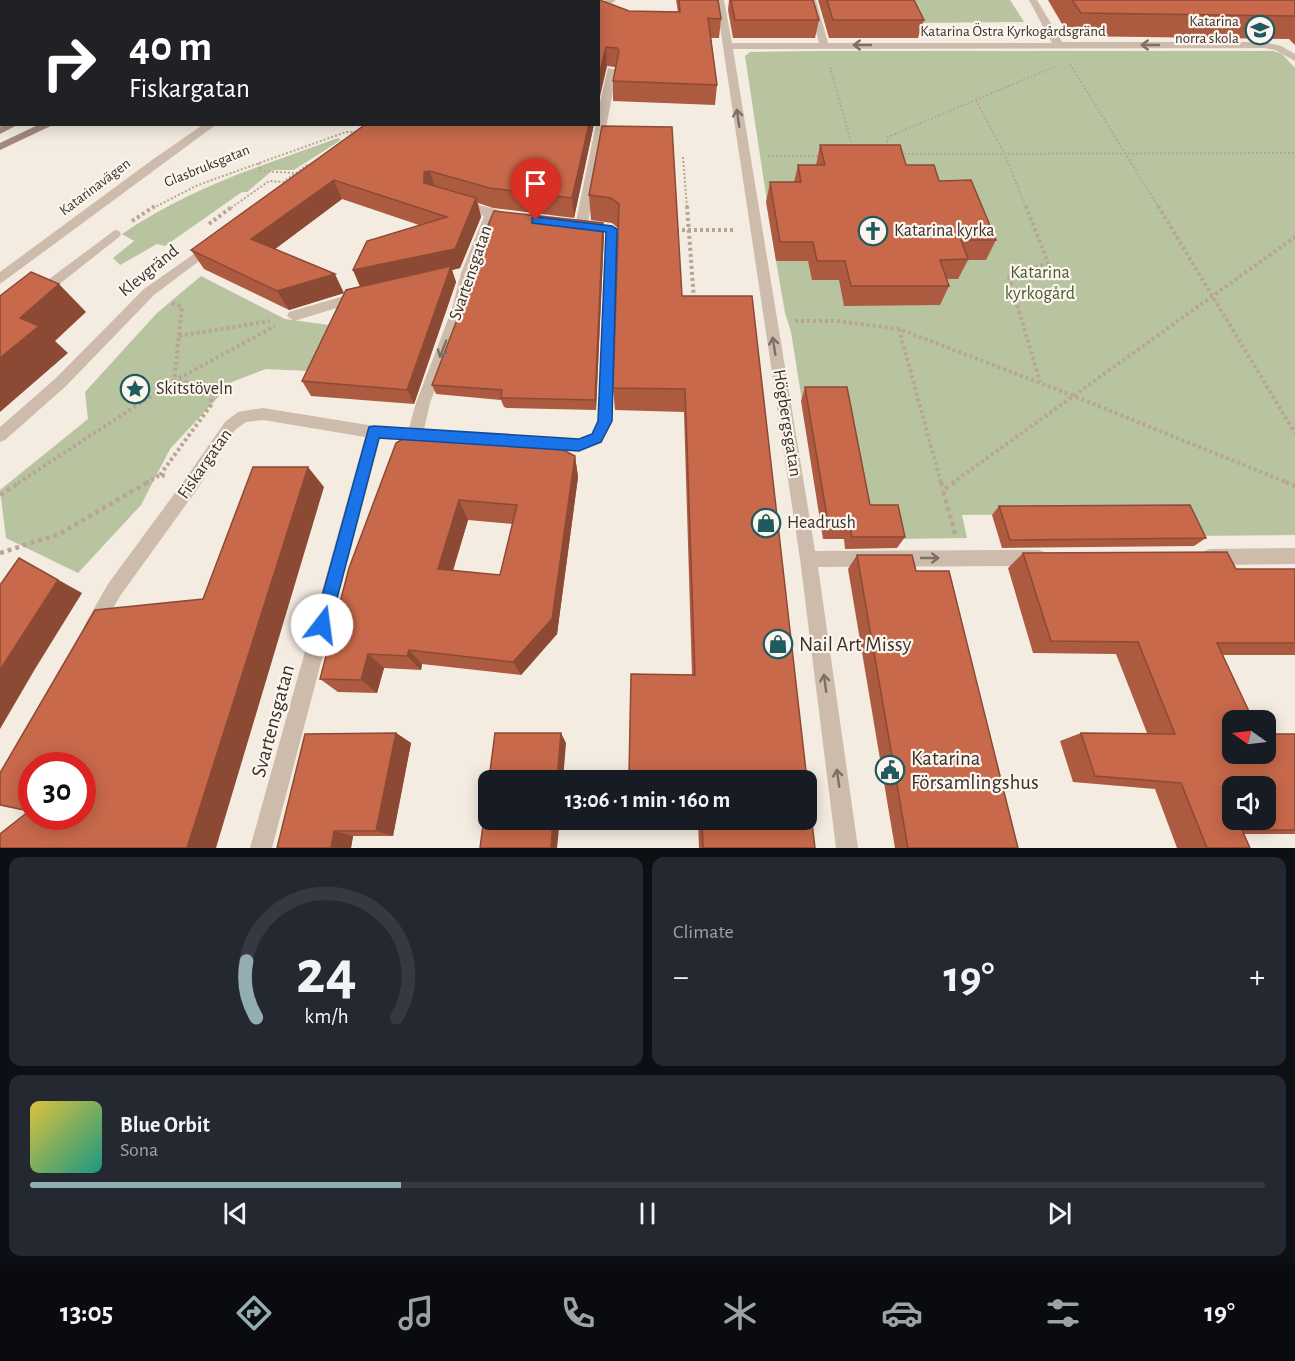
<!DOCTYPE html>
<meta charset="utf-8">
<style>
:root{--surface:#171b24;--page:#242831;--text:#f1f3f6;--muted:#9ea1a6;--line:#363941;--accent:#92aeb2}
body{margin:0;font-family:"Alegreya Sans",sans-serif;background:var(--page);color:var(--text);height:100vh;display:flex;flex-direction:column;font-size:22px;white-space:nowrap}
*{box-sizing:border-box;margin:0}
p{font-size:20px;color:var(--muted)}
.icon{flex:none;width:33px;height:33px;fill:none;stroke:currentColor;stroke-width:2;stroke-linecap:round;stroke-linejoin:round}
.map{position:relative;height:848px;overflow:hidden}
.sheet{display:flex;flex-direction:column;gap:9px;padding:9px;background:#0d0f14;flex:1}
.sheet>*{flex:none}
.top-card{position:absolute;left:0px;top:0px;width:600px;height:126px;box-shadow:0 3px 15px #0003;background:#202124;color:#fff;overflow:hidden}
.needle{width:39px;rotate:284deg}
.fabs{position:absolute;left:1222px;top:710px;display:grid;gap:12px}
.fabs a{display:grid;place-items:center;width:54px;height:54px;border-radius:12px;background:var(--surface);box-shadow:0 3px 15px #0003;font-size:30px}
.speed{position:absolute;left:18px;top:752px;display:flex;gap:12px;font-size:30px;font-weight:700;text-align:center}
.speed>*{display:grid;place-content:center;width:78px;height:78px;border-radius:50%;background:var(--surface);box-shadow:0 3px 15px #0003;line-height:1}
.speed .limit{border:9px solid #d22;background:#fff;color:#111}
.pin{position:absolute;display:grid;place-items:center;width:51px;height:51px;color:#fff;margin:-62px -26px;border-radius:50% 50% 50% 0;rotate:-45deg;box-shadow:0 0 6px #0007}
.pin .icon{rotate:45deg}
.me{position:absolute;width:66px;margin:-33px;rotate:15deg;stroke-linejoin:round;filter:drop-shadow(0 0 4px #0008)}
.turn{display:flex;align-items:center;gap:21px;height:126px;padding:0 30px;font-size:27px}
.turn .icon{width:78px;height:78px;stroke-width:2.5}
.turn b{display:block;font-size:42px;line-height:51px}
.big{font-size:45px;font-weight:700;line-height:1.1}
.sheet .card{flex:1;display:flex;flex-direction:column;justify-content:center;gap:9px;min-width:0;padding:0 21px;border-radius:12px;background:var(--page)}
.sheet .dial{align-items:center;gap:0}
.dial svg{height:156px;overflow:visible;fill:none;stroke:var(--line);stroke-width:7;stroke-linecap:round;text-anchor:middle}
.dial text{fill:var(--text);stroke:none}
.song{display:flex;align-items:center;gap:18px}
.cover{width:72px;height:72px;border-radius:9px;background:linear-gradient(135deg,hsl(50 70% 55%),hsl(170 70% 35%))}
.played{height:6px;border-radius:3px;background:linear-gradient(90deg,var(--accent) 30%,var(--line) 30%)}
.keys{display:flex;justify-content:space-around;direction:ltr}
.heat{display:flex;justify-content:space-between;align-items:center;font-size:33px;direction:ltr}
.sheet .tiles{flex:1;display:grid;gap:9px;grid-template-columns:1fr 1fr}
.card:last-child{grid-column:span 2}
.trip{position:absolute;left:478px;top:770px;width:339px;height:60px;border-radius:12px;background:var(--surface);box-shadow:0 3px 15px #0003;font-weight:700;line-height:60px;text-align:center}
.dock{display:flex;height:96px;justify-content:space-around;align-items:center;background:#090b0e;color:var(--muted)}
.dock .icon{width:42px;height:42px}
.dock .active{color:var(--accent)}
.dock b{font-size:27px;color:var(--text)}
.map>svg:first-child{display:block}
</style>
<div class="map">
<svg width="1295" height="848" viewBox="0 0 1295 848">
<rect width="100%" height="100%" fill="#f4ebe1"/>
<g fill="#b8c4a0">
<path d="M901,0H1010L1024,22L911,23Z"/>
<path d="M821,51H1273L1282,54L1295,68V535L1189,536L1178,513L962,515L967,538L895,539L863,517L802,401L791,332L785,313L776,261L745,56L750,52Z"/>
<path d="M338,138L341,140L294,170H273L247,192H242L165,246L157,244L120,265L113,258L134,241L122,234C191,187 261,166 338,138Z"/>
<path d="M201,276L285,319L329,325L309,371L266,369L232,382L170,449L141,505L78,573L6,538L0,490L88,419L85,392L157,313Z"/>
</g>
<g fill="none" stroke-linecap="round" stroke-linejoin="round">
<g stroke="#b9a596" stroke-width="2" stroke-dasharray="2 2" stroke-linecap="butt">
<path d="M1070,64L1159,208"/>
<path d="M830,67L853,149"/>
<path d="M976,100L1005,155L1026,208"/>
<path d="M885,150L888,137L1054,67"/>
<path d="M900,154L1295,153"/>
<path d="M768,156H820"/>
<path d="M683,157L687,208"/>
<path d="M259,163L260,171L296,173L307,165H312"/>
<path d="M153,208L198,185L346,132H358"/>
<path d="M231,208L269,181L283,182L296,173"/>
</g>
<g stroke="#b9a596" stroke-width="4" stroke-dasharray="3 3" stroke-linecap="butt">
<path d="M687,206L694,300"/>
<path d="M1026,206L1048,263L1009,277L1040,382"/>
<path d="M1158,206L1295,433"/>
<path d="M132,221L155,206"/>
<path d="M209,224L233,206"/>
<path d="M676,230H734"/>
<path d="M172,303L182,307L174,381L212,384L211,406"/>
<path d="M795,321H837L899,329L1074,396L1288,483"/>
<path d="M899,329L941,483"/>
<path d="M179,336L270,321"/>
<path d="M160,475L211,405"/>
<path d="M18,483L174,381L275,326"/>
<path d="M146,483L160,475L166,476"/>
<path d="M952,483L1295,237"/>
</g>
<g stroke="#b9a596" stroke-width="4.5" stroke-dasharray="4 4" stroke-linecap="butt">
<path d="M941,482L943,490"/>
<path d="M955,482L943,490L955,534"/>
<path d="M1285,482L1295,486"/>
<path d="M0,495L20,482"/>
<path d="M0,553L59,534L148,482"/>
</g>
<g fill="#cdbbac" fill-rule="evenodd">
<path d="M45,0H56L44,2Z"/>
<rect x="0" y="17" width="2" height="6"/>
<path d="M0,120L2,124L6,125L0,127Z"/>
</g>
<g fill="#cdbbac" fill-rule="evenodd">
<path d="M434,0H444L433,2Z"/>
<path d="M606,0H616L598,14V6Z"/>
<path d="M716,0H724L732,43H819L808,0H816L828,43H1052L1029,0H1037L1062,42H1265L1281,46L1295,54V61L1275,50L1265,48L733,49L815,551L1039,550L1045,552L1047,558L1045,564L1039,566L818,567L858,848H836L800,559Z"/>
<path d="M608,68L617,70L588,222L612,225L618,229L612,421L602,443L579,451L380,439L272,848H250L365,437L263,420L246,422L235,430L198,488L120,596L99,633L93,636L87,633L84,627L87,621L108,584L186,478L225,422L238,412L263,408L374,426L409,428L416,403L452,309L461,273L484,216L457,207V201L461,200C470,203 516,214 519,217L513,221L495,219L473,273L466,309L430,403L424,429L579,439L592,434L598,421L606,232L581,230L575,226L596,124H598V111Z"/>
<path d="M204,124H217L0,284V272L152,160Z"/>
<path d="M115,230L119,231L121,234L119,237L43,297H33L31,294L33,291Z"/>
<path d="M211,242L217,246L215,249L154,295L66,386L5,440L0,442V427L56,378L144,289Z"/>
<path d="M358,292L365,297L363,300L294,321L287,316L289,312Z"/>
<path d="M1295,548V564L1210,565L1204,563L1202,557L1204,551L1210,549Z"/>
</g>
<g fill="#a18a7d" fill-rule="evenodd">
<path d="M284,0H294L283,2Z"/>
<path d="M321,0H331L320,2Z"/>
<path d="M5,124H19L0,134V127Z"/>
<path d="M40,124H55L0,150V143Z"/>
</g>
</g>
<g fill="#ac5a40" fill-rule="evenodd">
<path d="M676,0H718L721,19L719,38H711L717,85L715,105L613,101V81L615,67L607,66L598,2L629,11L678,12Z"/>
<path d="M729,0H813L819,20L815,38H733L728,10Z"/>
<path d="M818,0H914L924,20L918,38H829Z"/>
<path d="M1048,0H1295V45L1289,39L1069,36Z"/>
<path d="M366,124H594L574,218L493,208L478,203L481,217L460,268L452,270L456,282L414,404L311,396L302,381L360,287L353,270L419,225L342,199L275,249L344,293L289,310L204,269L191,250Z"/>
<path d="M602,126L682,296L807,780H630L629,775L692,675L684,412L615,410L613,388L618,228L612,223L591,220L589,195Z"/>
<path d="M820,145L906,165L939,181L996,240L986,260H968L958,279H947L949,286L940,305L844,306L839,280H812L808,261H776L766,202L770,182H794L798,165H816Z"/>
<path d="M604,234L596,410L507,408L504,407L501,400L436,394L432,385Z"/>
<path d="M805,387L870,505L905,537L897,548L845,549L844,539H823L801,401Z"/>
<path d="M396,443L575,456L578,477L557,634L521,675L422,664L421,670L384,668L377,693L338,692L320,679ZM468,520L513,524L500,575L453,571Z"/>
<path d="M999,506L1206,538L1194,546L1002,548L992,515Z"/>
<path d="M1023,553L1236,569H1295V655H1223L1233,753L1295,734V834H1244L1250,848H1177L1155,789L1073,782L1060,741L1081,733H1147L1116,654L1033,653L1008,568Z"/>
<path d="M857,555L916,571L1018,848H895L848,569Z"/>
<path d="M396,733L411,743L393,836H353L351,848H277Z"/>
<path d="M698,819H807L815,848H699Z"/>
</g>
<g fill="#8c4a34">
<path d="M215,0H241L237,2H212Z"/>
<path d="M606,47L607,66L598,105V80Z"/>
<path d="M0,93H2V105L0,106Z"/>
<path d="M589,124H594L574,218L572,198Z"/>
<path d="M430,171L436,191L424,183V172Z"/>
<path d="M334,180L342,199L263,258L251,239Z"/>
<path d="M476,198L481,217L460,268L452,270L456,282L414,404L353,270L455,249Z"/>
<path d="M603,223L604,234L596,410L595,400Z"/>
<path d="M335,274L344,293L289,310L277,291Z"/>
<path d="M59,284L86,312L55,341L68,353L0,412V358L20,318Z"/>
<path d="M575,456L578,477L557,634L521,675L513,662Z"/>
<path d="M308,467L324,487L216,848H187Z"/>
<path d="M459,500L468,520L448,586L438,569Z"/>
<path d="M19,558L82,593L35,669L0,729V670Z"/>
<path d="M409,650L422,664L421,670L407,656Z"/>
<path d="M368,654L384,668L377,693L361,680Z"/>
<path d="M396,733L411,743L393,836L376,831Z"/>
<path d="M561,733L566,743L563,780H557Z"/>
<path d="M553,819H560L557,848H551Z"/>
<path d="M334,831L353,836L351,848H331Z"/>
</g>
<g fill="#c8694b" stroke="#8c4a34" stroke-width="1.5" fill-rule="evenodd">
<path d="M143,0H215L212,2H140Z"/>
<path d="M549,0H600L629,11L680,12L679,0H718L721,19L708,18L717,85L613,81L619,51L617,48L606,47L598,80V2H547Z"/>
<path d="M731,0H813L819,20H735Z"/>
<path d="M827,0H914L924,20H833Z"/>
<path d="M1072,0H1295V16L1081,13Z"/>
<path d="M2,59V93H0V60Z"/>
<path d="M366,124H589L572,198L489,188L430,171L424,172V183L476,198L455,249L353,270L367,241L447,217L334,180L251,239L335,274L277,291L191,250Z"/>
<path d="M602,126L672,127L682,296H752L807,780H701V775H629L631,674L695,675L685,389L613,388L619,204L611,198L589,195Z"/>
<path d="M820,145H900L906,165H934L939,181L971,180L996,240H961L968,259L940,260L949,286H851L845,261H817L813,242H780L770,182H801L798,165H825Z"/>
<path d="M494,211L603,223L595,400L505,398H501L502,390L432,385L465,299L472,263Z"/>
<path d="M451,266L407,390L302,381L346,290Z"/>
<path d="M31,272L59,284L20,318L39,326L0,358V296Z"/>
<path d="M805,387H847L870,505H898L905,537H852L850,528H829Z"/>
<path d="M408,436L563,450L575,456L552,619L513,662L409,650L407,656L368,654L361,680L320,679L349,568L396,443ZM459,500L517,505L500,575L438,569Z"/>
<path d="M253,467H308L187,848H0V834L29,811L0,805V773L95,610L203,599ZM32,765H82V816H32Z"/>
<path d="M1190,505L1206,538L1010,540L999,506Z"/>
<path d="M1227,552L1236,569H1295V643H1217L1253,720H1233V753H1266V734H1295V830H1242L1250,848H1207L1181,783L1095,776L1081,733L1175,734L1138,642L1051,641L1023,553ZM1233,786H1266V819H1233Z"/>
<path d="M857,555H912L916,571H949L1018,848H908Z"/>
<path d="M19,558L58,580L0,670V585Z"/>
<path d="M396,733L376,831H334L331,848H277L305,734Z"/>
<path d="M495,733H561L557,780H489V819H553L551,848H480Z"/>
<path d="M807,780L815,848H703L702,819H807Z"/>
</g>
<defs><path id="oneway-shaft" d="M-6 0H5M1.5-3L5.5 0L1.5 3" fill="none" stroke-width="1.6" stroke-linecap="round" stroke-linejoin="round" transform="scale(1.5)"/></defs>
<g stroke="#7d6f65">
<use href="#oneway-shaft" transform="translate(862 45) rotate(-180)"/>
<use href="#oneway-shaft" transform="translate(1150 45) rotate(180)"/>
<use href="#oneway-shaft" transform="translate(738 118) rotate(-98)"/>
<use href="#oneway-shaft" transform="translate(774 346) rotate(-99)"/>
<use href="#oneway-shaft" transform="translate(443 349) rotate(111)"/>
<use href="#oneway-shaft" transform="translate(930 558)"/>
<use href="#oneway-shaft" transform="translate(825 683) rotate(-98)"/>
<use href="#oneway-shaft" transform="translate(838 778) rotate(-98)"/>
</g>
<path fill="#1a73e8" stroke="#114b97" stroke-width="1.5" d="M536,217L612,226L617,229L612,421L601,442L579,451L379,438L330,625L327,631L322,633L316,631L314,625L369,427L374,426L579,439L592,434L598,421L606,232L532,223V218Z"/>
<defs>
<g id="school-ring" transform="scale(1.5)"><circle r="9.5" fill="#fbf5ee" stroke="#1f5a5e" stroke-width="1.5"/><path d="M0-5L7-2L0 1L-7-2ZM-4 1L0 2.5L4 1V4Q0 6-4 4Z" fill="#1f5a5e"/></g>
<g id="church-ring" transform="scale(1.5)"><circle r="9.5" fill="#fbf5ee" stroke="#1f5a5e" stroke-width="1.5"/><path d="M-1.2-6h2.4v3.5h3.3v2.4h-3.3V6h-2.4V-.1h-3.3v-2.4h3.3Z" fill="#1f5a5e"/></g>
<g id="sight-ring" transform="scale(1.5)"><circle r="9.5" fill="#fbf5ee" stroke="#1f5a5e" stroke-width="1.5"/><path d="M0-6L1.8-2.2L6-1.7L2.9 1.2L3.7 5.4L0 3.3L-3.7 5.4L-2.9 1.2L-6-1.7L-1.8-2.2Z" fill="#1f5a5e"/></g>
<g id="shop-ring" transform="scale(1.5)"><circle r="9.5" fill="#fbf5ee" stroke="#1f5a5e" stroke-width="1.5"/><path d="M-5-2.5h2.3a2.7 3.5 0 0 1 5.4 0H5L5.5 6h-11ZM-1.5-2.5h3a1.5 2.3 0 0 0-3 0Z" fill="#1f5a5e"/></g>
<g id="civic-ring" transform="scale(1.5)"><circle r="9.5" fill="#fbf5ee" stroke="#1f5a5e" stroke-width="1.5"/><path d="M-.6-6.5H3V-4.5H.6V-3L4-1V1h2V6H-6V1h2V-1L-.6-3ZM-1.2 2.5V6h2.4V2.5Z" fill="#1f5a5e"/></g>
</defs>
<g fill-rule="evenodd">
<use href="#school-ring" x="1260" y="30"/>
<use href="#church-ring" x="873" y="231"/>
<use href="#sight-ring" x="135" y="389"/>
<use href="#shop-ring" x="766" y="523"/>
<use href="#shop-ring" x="778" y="644"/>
<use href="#civic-ring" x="890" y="770"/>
</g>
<g text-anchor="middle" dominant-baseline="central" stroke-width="4.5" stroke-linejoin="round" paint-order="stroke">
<g font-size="15" fill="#3b302b" stroke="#fbf5ee" text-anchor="end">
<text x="1239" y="21">Katarina<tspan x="1239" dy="17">norra skola</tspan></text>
</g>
<g font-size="15" fill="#3b302b" stroke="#fbf5ee">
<text x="1013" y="31">Katarina Östra Kyrkogårdsgränd</text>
<text transform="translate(207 166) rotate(-22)">Glasbruksgatan</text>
<text transform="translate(95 187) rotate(-37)">Katarinavägen</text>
</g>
<g font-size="18" fill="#3b302b" stroke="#fbf5ee" text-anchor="start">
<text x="894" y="231">Katarina kyrka</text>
<text x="156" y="389">Skitstöveln</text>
<text x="787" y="523">Headrush</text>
</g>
<g font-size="18" fill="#3b302b" stroke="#fbf5ee">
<text transform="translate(149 271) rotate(-39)">Klevgränd</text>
<text transform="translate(471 273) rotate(-71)">Svartensgatan</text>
<text transform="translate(787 423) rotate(81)">Högbergsgatan</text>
<text transform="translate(205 464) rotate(-55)">Fiskargatan</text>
</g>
<g font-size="18" fill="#4a5a2e" stroke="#fbf5ee">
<text x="1040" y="273">Katarina<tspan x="1040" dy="21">kyrkogård</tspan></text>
</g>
<g font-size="21" fill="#3b302b" stroke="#fbf5ee" text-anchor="start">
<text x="799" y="644">Nail Art Missy</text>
<text x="911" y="758">Katarina<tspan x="911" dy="24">Församlingshus</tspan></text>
</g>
<g font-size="21" fill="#3b302b" stroke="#fbf5ee">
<text transform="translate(273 721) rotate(-75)">Svartensgatan</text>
</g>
</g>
</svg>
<div class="fabs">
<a><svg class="needle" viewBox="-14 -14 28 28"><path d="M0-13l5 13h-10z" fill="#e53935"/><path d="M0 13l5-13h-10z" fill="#9ea1a6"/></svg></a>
<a><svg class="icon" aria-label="sound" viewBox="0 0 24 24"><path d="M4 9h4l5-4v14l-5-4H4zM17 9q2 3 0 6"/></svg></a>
</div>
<div class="speed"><div class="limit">30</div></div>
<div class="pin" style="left:536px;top:220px;background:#d93025"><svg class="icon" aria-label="arrive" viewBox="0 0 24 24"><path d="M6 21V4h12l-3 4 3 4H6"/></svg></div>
<svg class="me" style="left:322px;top:625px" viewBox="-20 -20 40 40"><circle r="19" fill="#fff"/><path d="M0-13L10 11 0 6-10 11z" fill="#1a73e8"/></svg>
<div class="trip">13:06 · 1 min · 160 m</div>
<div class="top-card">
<div class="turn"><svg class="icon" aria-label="right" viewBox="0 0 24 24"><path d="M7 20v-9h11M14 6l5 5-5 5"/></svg><div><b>40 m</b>Fiskargatan</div></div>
</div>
</div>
<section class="sheet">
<div class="tiles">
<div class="card dial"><svg viewBox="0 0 100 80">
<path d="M14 69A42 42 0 1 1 86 69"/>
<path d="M14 69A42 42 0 0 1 9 40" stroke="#92aeb2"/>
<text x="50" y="56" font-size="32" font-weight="700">24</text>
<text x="50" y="72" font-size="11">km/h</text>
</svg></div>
<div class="card"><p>Climate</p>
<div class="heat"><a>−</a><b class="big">19°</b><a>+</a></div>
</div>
<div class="card">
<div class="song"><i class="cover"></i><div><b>Blue Orbit</b><p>Sona</p></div></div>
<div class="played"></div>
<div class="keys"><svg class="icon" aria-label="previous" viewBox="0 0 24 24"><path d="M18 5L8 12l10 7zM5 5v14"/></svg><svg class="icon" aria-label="pause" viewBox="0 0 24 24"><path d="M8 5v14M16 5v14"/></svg><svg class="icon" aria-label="next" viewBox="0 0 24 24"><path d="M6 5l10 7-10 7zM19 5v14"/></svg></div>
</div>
</div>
</section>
<nav class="dock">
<b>13:05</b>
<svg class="icon active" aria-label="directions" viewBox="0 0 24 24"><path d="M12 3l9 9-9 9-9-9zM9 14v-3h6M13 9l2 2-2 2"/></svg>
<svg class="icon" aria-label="music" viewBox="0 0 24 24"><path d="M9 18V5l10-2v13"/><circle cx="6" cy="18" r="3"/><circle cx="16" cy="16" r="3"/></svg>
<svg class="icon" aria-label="phone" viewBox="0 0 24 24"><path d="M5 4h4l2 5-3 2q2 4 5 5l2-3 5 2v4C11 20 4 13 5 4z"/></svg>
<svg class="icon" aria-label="climate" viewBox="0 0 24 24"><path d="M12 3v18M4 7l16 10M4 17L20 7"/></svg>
<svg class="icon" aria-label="car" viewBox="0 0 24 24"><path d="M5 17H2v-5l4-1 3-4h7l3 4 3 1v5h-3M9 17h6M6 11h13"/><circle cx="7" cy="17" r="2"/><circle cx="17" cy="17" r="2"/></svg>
<svg class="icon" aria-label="filters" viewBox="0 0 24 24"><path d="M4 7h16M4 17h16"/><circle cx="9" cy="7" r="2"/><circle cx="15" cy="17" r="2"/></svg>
<b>19°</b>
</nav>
